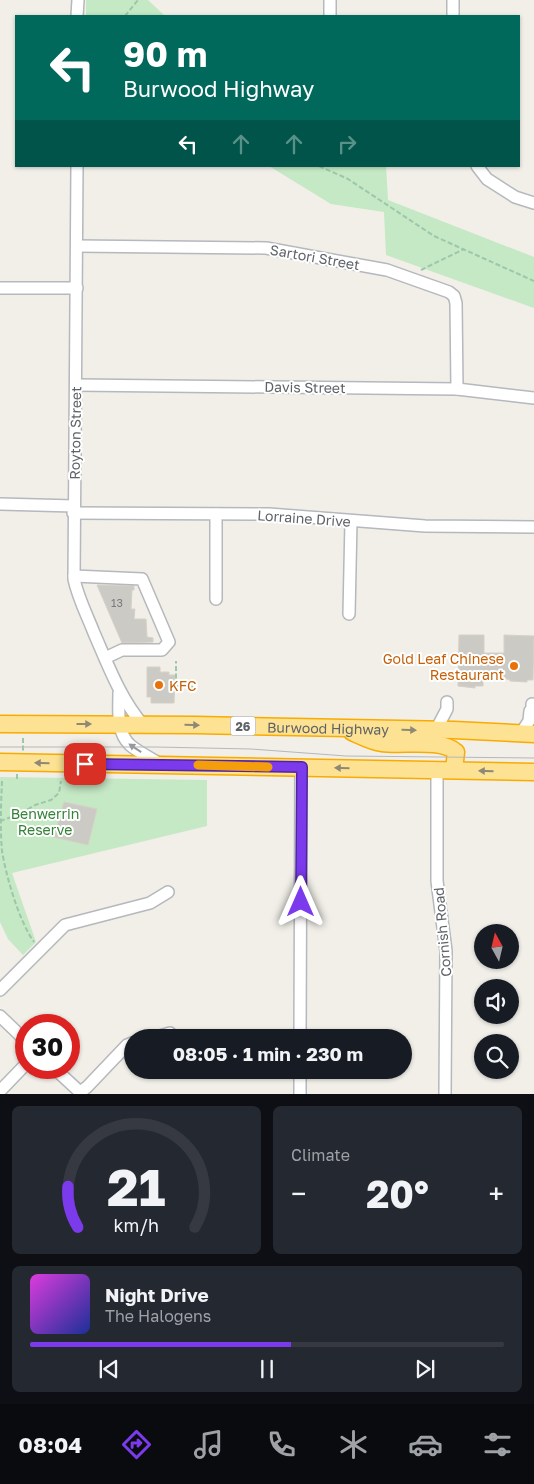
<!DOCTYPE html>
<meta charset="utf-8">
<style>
:root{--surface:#171b24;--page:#242831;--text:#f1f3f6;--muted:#9ea1a6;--line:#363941;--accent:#7c3aed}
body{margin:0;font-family:"Golos Text",sans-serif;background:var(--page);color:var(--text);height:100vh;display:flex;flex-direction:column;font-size:19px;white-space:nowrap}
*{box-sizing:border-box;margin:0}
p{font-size:16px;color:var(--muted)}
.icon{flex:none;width:28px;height:28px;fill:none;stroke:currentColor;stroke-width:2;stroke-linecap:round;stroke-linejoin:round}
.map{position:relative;height:1094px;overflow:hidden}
.sheet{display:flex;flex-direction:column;gap:12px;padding:12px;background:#0d0f14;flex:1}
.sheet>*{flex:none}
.top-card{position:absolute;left:15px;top:15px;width:505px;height:152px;border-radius:0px;box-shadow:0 1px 4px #0004;background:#00695c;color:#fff;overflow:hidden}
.needle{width:32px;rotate:352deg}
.fabs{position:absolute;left:474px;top:924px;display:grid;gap:10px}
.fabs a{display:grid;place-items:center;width:45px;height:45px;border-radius:50%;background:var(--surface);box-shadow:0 1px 4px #0004;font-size:25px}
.speed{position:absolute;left:15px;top:1014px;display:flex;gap:10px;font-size:25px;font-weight:700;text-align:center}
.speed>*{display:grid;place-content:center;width:65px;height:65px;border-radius:50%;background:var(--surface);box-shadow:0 1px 4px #0004;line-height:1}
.speed .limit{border:8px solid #d22;background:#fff;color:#111}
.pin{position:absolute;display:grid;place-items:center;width:42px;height:42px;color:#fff;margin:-21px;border-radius:10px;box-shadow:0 2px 8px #0006}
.me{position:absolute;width:55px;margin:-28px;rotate:0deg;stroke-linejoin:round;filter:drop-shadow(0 0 4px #0008)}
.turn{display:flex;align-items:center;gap:18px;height:105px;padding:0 25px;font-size:22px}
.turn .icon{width:65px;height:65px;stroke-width:2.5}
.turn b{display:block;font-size:35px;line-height:42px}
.lanes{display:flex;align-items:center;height:48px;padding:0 25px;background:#0003;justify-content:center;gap:25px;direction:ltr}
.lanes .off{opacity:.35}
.big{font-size:38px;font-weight:700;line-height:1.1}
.sheet .widget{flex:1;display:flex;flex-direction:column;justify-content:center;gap:8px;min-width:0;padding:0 18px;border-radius:8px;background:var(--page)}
.sheet .dial{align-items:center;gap:0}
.dial svg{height:130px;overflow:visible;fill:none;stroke:var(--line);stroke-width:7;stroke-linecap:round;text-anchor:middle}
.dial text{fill:var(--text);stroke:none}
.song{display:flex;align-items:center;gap:15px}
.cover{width:60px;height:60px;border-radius:8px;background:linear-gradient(135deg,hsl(300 70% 55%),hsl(230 70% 35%))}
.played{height:5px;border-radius:2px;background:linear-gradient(90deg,var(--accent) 55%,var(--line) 55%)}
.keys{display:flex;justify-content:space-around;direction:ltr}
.heat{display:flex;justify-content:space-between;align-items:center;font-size:28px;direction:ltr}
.sheet .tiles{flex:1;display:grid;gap:12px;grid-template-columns:1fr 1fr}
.widget:last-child{grid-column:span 2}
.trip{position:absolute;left:124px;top:1029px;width:288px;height:50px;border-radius:25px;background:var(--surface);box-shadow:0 1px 4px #0004;font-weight:700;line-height:50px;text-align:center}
.menu{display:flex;height:80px;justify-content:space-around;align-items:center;background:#090b0e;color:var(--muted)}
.menu .icon{width:35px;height:35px}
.menu .on{color:var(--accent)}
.menu b{font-size:22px;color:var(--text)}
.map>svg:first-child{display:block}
</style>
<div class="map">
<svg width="534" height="1094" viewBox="0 0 534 1094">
<rect width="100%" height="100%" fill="#f1efe8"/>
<g fill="#c5e8c5">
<path d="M86,0H148L165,16H86Z"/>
<path d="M269,166H386L388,200L534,257V308L386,255L384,212L331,204Z"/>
<path d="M0,777L207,780V826L12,873L36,942L23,955L8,939L0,922Z"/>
</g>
<g fill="#cccac5" stroke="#d6d1c6">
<path d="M97,585L134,586V590H132L131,609H135L134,619H146L147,637L153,638V642L122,643Z"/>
<path d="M459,635H484V653H504V635L534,636L533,680H527V682L510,681V680L503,678H483V686H475V688L458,686Z"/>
<path d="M147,667H160V672H169V675H175L174,703H151V697H147Z"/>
<path d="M64,802L97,809L88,845L54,837Z"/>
</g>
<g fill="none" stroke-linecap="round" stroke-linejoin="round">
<g stroke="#b5b8bc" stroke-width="14">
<g id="minor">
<path d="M77,16L78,0"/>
<path d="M330,16V0"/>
<path d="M453,16V0"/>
<path d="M77,166L74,579C78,598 87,615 94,633C108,665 120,698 143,725"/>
<path d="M477,166L487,179L515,197L534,203"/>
<path d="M77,246L266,248L387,270L449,292L454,296L456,303L457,389"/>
<path d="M0,288H77"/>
<path d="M76,385L457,389L534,398"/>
<path d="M0,504L74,506"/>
<path d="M73,513L269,514L425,526L534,527"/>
<path d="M74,576L142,579L169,642L162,650H122L105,658"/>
<path d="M216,599V514"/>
<path d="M349,614L351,521"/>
<path d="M119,693C119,710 116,732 130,745C138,752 151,758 160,764"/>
<path d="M436,730L447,709V702"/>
<path d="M521,733L529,721L530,711L532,709V704"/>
<path d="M437,770V881L446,951L445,1094"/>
<path d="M0,990L65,925L150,903L168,892"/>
<path d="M0,1016L26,1041"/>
<path d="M153,1038L170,1033"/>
<path d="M300,1038L301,767"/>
<path d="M54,1068L82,1094"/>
<path d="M0,1091L26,1064"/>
<path d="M80,1092L87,1087L127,1045L132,1043"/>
<path d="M300,1094V1070"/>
</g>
</g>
<g stroke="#f9ab00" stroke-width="19">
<g id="highway">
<path id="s1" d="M0,724L195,725L454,730L534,734"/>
<path d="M352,732C361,736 372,742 382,743C402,746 441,738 456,752L454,770"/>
<path d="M0,762L534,772"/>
</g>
</g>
<g stroke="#9cc7a9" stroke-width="2" stroke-dasharray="5 2.5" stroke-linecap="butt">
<path d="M125,16L138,0"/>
<path d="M319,166L348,179L434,236L534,281"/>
<path d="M421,270L464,249"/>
<path d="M175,686L196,687"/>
<path d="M176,686V661"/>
<path d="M23,738V751"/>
<path d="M17,774V781"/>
<path d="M2,781C1,804 0,828 2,851C6,876 19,921 34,942"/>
<path d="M0,821L20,814L35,805L51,800L59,793L61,781"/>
</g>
<use href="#minor" stroke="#fff" stroke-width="11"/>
<use href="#highway" stroke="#fde293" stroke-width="16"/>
<path stroke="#b6b7b8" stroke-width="1" d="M0,747H156L251,749L346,756L534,758"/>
</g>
<defs><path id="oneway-solid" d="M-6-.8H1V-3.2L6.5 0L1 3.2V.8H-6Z" transform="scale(1.25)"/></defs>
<g fill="#8e8975">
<use href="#oneway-solid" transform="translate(84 724)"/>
<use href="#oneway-solid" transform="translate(192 725) rotate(1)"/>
<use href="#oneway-solid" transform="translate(409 730) rotate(1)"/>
<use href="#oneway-solid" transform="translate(42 763) rotate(-179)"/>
<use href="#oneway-solid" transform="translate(342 768) rotate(-179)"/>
<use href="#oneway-solid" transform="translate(486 771) rotate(-179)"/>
</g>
<use fill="#979a9d" href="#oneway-solid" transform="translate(135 748) rotate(-146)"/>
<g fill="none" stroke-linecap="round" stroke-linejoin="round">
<g stroke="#51269a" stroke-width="12">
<path id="route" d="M85,764L302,767L301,902"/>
</g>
<use href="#route" stroke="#7c3aed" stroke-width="9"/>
<path stroke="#f59e0b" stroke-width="9" d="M198,765L268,767"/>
</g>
<g fill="#e8710a" stroke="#fff" stroke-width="2">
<circle cx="514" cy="666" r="5"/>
<circle cx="159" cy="685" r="5"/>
</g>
<g text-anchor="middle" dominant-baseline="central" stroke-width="4" stroke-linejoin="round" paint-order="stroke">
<g font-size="11" fill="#7a7d7f">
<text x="117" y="602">13</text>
</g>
<rect fill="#fff" stroke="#8f9295" stroke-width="1" x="230.5" y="716.5" width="25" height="19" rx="4"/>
<g font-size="12" font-weight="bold" fill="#5f6368">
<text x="243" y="726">26</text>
</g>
<g font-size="14" fill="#5f6368" stroke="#fff">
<text transform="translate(315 257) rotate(10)">Sartori Street</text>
<text transform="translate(305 387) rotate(1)">Davis Street</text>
<text transform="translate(75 433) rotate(-89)">Royton Street</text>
<text transform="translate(304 518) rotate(4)">Lorraine Drive</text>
<text stroke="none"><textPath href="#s1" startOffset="328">Burwood Highway</textPath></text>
<text transform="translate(442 932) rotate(-95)">Cornish Road</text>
</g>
<g font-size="14" fill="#c56008" stroke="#fff" text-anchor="end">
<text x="504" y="658">Gold Leaf Chinese<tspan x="504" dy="16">Restaurant</tspan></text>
<text x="169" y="685" text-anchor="start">KFC</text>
</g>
<g font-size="14" fill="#348238" stroke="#fff">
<text x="45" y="813">Benwerrin<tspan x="45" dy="16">Reserve</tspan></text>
</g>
</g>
</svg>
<div class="fabs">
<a><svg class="needle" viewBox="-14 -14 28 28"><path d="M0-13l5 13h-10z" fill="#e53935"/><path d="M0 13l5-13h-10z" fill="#9ea1a6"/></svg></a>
<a><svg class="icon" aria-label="sound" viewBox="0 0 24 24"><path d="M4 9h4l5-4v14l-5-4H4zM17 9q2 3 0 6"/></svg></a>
<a><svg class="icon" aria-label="search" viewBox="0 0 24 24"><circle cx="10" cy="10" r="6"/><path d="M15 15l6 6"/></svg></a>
</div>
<div class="speed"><div class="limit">30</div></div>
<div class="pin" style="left:85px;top:764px;background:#d93025"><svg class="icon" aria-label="arrive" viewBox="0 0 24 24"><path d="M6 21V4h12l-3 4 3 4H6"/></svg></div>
<svg class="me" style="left:301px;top:902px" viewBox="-20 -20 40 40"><path d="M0-17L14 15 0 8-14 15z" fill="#7c3aed" stroke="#fff" stroke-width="4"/></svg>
<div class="trip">08:05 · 1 min · 230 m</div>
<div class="top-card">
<div class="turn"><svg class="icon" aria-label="left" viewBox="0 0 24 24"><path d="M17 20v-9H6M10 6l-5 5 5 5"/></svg><div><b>90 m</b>Burwood Highway</div></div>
<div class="lanes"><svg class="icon" aria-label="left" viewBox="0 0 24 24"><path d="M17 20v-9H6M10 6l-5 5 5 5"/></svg><svg class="icon off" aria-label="ahead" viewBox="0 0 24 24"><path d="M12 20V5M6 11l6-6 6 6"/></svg><svg class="icon off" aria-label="ahead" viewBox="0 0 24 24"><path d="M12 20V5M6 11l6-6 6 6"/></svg><svg class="icon off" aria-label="right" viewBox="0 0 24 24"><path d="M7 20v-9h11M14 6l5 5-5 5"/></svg></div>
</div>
</div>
<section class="sheet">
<div class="tiles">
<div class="widget dial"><svg viewBox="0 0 100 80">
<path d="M14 69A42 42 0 1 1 86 69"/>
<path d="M14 69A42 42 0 0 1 8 44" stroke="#7c3aed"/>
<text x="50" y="56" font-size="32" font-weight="700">21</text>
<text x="50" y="72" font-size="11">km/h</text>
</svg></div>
<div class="widget"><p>Climate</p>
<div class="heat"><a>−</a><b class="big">20°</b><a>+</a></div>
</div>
<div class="widget">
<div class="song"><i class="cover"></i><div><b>Night Drive</b><p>The Halogens</p></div></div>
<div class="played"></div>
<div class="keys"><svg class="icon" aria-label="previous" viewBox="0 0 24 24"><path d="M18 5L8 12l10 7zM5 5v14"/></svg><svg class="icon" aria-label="pause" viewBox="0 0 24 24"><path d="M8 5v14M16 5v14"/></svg><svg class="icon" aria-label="next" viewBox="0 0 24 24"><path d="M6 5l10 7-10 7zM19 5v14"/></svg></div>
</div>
</div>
</section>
<nav class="menu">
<b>08:04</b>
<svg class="icon on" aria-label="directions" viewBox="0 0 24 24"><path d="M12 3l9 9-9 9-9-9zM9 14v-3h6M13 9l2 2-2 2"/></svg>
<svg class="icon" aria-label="music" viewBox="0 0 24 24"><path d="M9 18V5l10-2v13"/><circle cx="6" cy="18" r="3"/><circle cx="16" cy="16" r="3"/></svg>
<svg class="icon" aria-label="phone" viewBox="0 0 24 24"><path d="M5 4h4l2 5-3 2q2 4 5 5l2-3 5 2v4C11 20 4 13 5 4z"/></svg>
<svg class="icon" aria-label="climate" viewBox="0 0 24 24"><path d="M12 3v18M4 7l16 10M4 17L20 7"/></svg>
<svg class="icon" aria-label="car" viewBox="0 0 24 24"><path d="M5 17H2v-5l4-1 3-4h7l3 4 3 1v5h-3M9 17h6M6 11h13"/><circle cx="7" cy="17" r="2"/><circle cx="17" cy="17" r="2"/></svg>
<svg class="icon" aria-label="filters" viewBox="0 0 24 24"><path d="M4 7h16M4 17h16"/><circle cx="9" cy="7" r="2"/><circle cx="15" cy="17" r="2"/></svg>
</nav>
